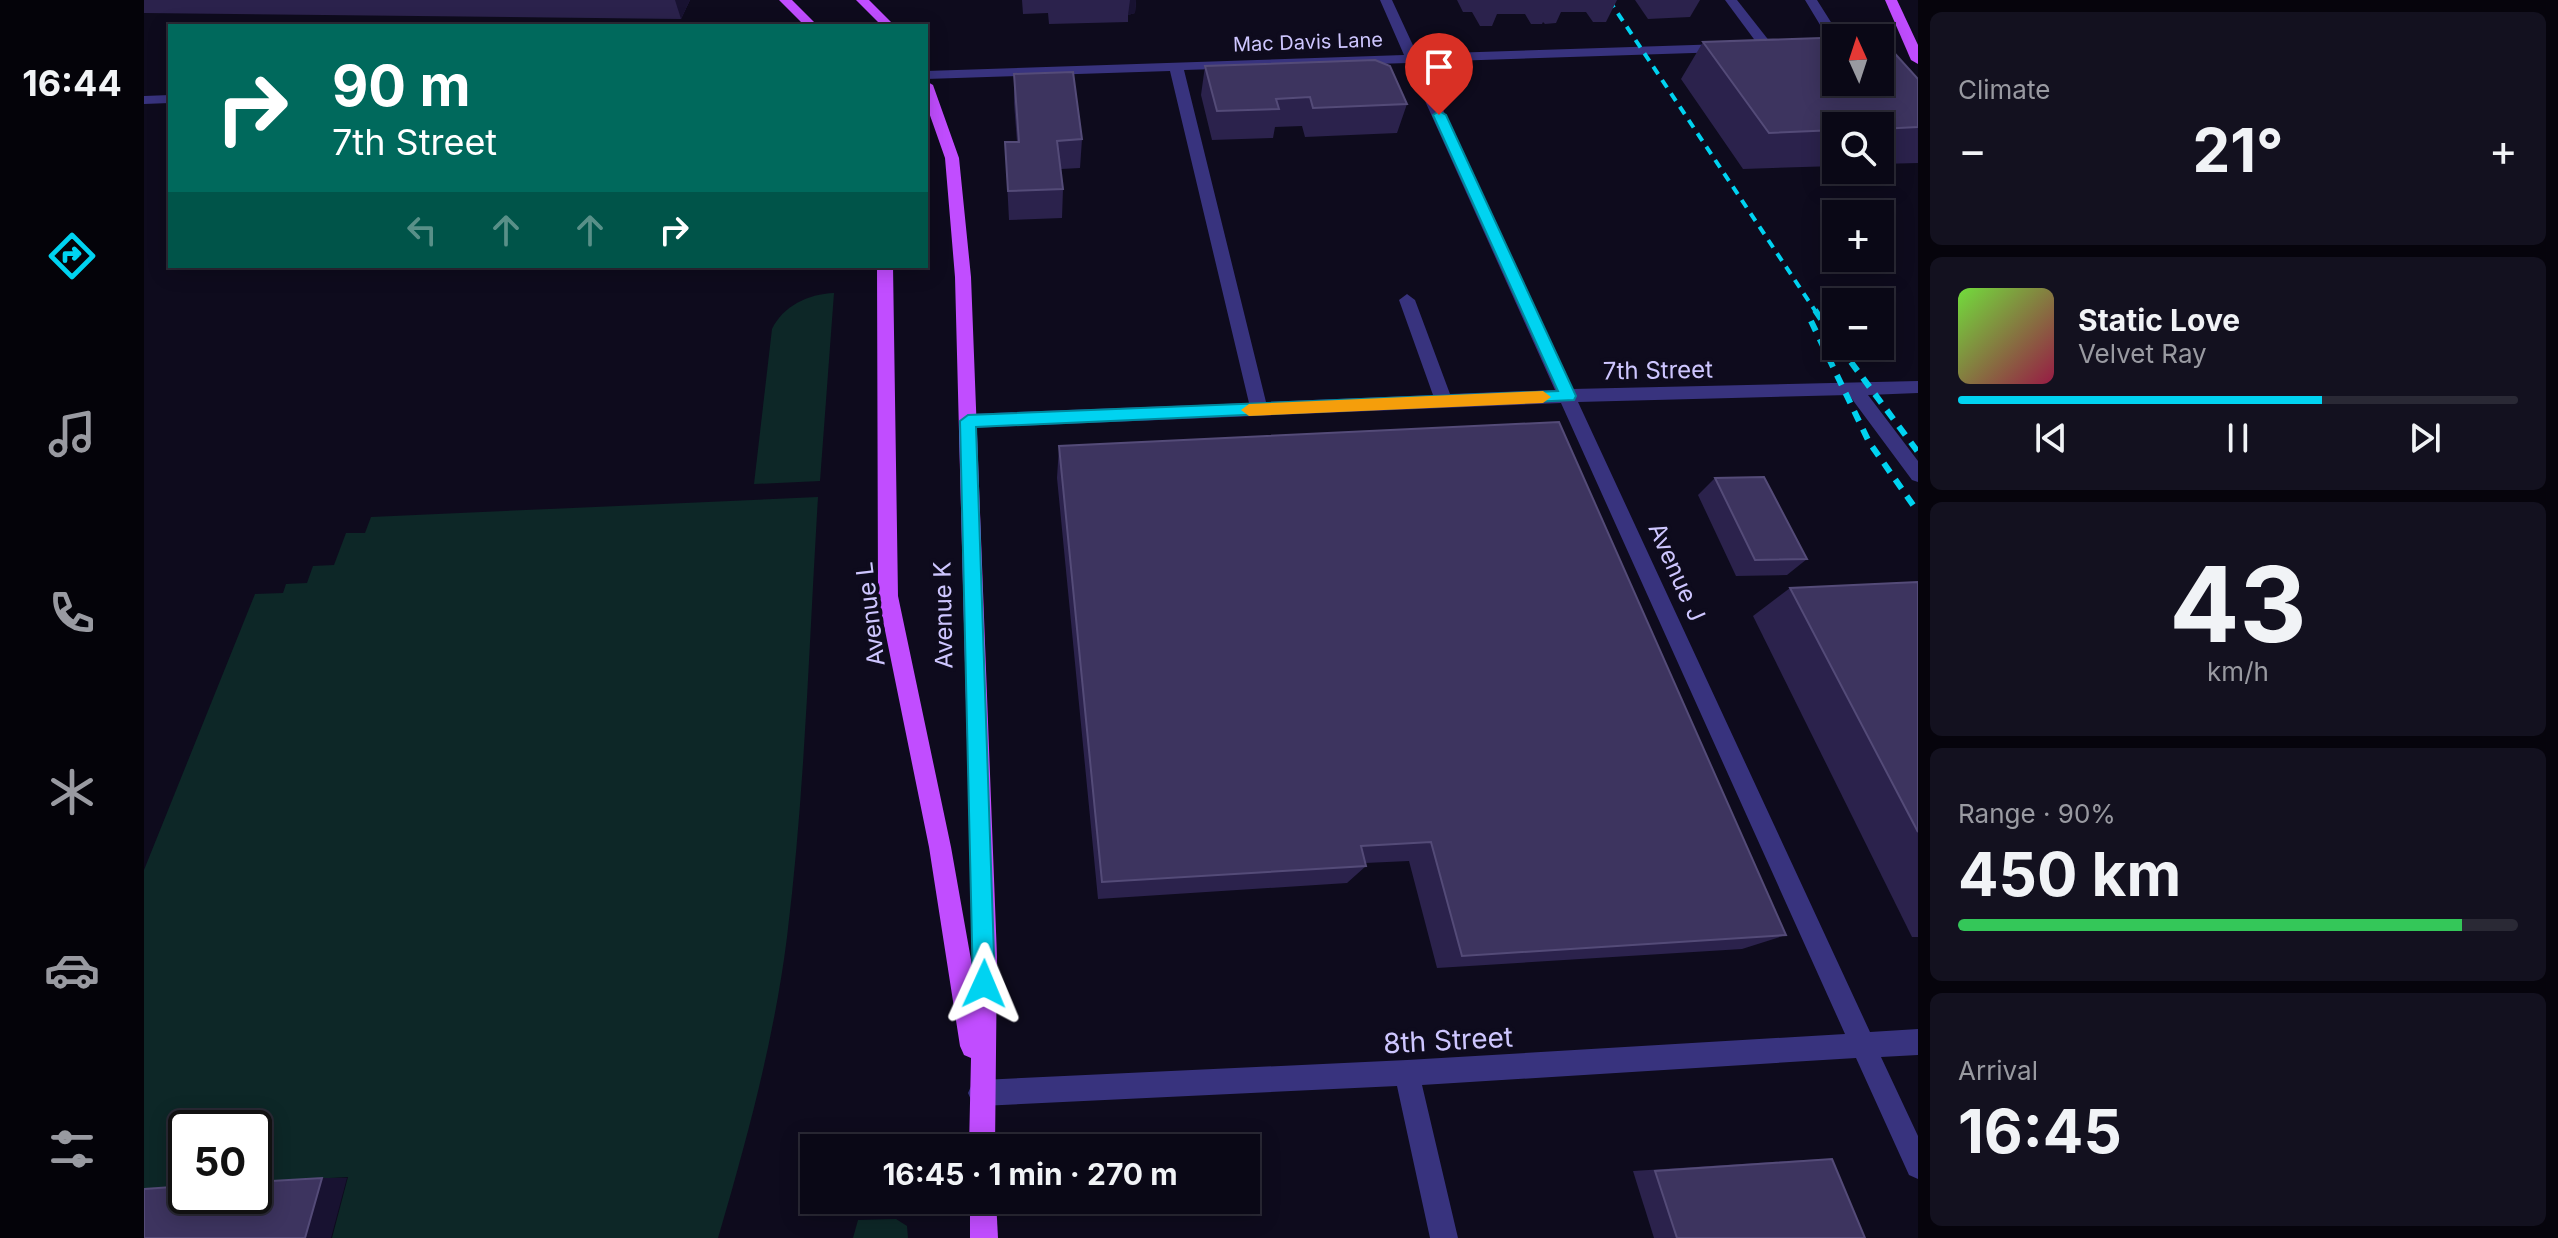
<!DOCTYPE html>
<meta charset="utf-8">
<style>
:root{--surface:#0a0816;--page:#13111f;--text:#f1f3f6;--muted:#999aa1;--line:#2a2935;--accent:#00d3f1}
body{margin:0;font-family:Inter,sans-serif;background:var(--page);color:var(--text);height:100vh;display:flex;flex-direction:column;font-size:30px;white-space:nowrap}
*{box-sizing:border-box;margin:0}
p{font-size:26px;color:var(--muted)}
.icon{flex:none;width:44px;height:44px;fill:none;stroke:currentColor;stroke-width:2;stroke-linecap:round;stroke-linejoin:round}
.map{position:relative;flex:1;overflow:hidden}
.drawer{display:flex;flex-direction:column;gap:12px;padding:12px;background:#06040c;width:640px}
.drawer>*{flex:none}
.hud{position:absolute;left:24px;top:24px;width:760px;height:244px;border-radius:0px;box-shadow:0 4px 20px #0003,0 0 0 2px var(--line);background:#00695c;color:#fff;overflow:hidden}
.needle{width:52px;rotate:357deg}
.tools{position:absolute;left:1678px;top:24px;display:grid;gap:16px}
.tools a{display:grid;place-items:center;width:72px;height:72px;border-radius:0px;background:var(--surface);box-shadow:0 4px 20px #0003,0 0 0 2px var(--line);font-size:40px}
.speed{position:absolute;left:24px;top:1110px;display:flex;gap:16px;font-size:40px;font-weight:700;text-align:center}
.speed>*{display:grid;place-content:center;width:104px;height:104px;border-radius:50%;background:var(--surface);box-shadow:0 4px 20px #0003,0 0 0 2px var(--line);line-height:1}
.speed .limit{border:4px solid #111;border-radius:12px;background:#fff;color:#111}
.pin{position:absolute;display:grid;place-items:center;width:68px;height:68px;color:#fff;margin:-82px -34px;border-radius:50% 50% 50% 0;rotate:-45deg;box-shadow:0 0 8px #0007}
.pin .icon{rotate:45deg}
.me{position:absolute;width:88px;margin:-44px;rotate:1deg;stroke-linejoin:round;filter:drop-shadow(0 0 6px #0008)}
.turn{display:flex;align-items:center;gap:28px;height:168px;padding:0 32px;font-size:36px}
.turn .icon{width:104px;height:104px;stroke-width:2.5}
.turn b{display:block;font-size:56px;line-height:68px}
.lanes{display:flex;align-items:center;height:76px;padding:0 32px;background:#0003;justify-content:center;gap:40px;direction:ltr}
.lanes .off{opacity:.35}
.big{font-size:60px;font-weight:700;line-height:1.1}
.drawer .tile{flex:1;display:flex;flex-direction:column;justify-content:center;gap:12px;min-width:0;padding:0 28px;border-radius:12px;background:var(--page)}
.drawer .dial{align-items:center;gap:0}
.dial b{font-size:104px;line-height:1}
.song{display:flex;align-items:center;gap:24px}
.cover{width:96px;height:96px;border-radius:12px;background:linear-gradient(135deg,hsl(100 70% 55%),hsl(340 70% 35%))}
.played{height:8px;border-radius:4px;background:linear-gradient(90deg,var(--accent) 65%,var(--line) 65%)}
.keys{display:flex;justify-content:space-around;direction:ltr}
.heat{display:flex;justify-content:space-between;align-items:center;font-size:44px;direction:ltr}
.charge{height:12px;border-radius:6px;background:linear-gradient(90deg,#34c759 90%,var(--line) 0)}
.trip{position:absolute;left:656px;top:1134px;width:460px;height:80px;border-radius:0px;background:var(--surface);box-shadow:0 4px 20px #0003,0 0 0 2px var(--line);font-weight:700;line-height:80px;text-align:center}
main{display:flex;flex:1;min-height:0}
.tab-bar{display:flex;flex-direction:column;width:144px;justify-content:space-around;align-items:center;background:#040309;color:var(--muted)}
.tab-bar .icon{width:56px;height:56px}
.tab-bar .on{color:var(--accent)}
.tab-bar b{font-size:36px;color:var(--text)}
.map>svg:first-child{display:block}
</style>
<main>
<nav class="tab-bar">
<b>16:44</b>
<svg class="icon on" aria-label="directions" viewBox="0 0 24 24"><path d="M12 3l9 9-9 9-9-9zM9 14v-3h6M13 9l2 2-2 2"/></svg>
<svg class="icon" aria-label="music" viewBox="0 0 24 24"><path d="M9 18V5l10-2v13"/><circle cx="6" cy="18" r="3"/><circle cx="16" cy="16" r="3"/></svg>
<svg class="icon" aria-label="phone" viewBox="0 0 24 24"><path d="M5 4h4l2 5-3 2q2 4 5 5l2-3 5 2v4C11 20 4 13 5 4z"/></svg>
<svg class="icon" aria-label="climate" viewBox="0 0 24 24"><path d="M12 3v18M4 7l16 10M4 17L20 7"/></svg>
<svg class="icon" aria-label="car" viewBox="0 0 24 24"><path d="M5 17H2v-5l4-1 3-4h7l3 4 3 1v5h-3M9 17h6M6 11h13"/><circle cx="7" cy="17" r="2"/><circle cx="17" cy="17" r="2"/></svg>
<svg class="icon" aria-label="filters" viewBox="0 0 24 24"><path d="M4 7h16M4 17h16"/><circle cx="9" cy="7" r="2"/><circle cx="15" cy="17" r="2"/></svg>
</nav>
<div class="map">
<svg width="1774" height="1238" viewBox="0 0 1774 1238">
<rect width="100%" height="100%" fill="#0e0b1d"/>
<g fill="#0d2727">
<path d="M690,293L676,481L610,484L628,329C639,306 664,294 690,293Z"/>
<path d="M674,497C665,643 661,792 643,937C630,1040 603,1139 574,1238H188L204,1177L110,1182V1128H42V1186L0,1189V870L111,594L139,593L142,584L163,583L169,566L190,565L202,533H221L227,517Z"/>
<path d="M752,1219L763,1226L764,1238H709L714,1220Z"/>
</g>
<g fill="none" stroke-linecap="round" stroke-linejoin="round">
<g fill="#38337e" fill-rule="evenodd">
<path d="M1236,0H1248L1273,54L1580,44L1587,48L1580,52L1277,62L1428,389L1774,381V393L1724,395L1774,461V482L1768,480L1705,395L1434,402L1726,1032L1774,1029V1055L1737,1057L1774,1136V1179L1765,1175L1712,1058L1278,1085L1314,1238H1286L1253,1086L837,1106L828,1102L824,1093L828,1084L837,1080L1263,1060L1701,1034L1417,403L824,428L815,421L824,414L1105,403L1026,71L782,79V71L1260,55ZM1264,63L1411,390L1306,394L1271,300L1263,294L1255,300L1289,395L1122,402L1040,70Z"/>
<path d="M1581,0H1593L1630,47L1628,50H1618Z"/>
<path d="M1661,0H1673L1697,38H1692V44L1687,43Z"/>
<path d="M26,95V103L0,104V96Z"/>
</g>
<g fill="#c14dff" fill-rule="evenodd">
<path d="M635,0H648L674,26H661Z"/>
<path d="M712,0H725L751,26H738Z"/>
<path d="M1741,0H1753L1774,45V64L1767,60Z"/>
<path d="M782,81L789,85L815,158L827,277L853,957L851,1148H825L827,1058L820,1055L816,1046L785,847L734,596L733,266H749L754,596L807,847L829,971L811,277L801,158L782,104Z"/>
<path d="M826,1200H852L854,1238H826Z"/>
</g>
<path stroke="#00d3f1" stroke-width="4" stroke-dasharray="9 7" stroke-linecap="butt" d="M1465,0L1672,312"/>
<g stroke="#00d3f1" stroke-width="6" stroke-dasharray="11 9" stroke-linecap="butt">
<path d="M1671,310L1692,342"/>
<path d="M1667,321L1725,442L1774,512"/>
<path d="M1695,346L1774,452"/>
</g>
</g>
<g fill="#2b224c">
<path d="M0,0H546L537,19L0,13Z"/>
<path d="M878,0H992L991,13L984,15V22L905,24L904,13L879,14Z"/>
<path d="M1313,0H1473L1462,22H1449L1442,12H1417L1412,23L1401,24L1399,22L1398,24H1387L1381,14H1353L1348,26H1336L1328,12H1319Z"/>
<path d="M1491,0H1556L1546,17L1504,19Z"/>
<path d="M1559,42L1774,79V163L1736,164V126H1692V166L1599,169L1537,79Z"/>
<path d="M1061,66L1263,104L1253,133L1161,137L1158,126L1131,127L1129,138L1068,140L1057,95Z"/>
<path d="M870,74L938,139L936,168L917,169L919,189L918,218L865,220L861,142H873L870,103Z"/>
<path d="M915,446L1642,935L1598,949L1293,968L1265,861L1221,863L1222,866L1203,883L954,899L913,478Z"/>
<path d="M1571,478L1663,559L1643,575L1592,576L1554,495Z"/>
<path d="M1774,582V937H1768L1609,616L1646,588Z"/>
<path d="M1688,1159L1721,1238H1510L1489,1171L1659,1160Z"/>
</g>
<g fill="#181231">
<path d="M531,0H546L537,19Z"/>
<path d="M986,0H992L991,13L984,15Z"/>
<path d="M178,1178H203L187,1238H161Z"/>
</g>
<g fill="#3d345f" stroke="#544b78" stroke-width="2" fill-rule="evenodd">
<path d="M1735,36L1774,79V127L1736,129V126H1692V130L1625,133L1559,42ZM1692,38H1736V82H1692Z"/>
<path d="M1231,60L1246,66L1263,104L1169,108L1166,97L1132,99L1135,109L1073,111L1061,66Z"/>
<path d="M929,72L938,139L913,141L919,189L864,191L861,142H875L870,74Z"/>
<path d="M1415,422L1642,935L1318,956L1287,842L1217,846L1222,866L958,882L915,446Z"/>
<path d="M1620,477L1663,559L1611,560L1571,478Z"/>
<path d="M1774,582V832L1646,588Z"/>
<path d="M1688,1159L1721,1238H1533L1511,1171Z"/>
<path d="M178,1178L161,1238H0V1189L42,1186V1196H110V1182Z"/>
</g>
<path fill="#00d3f1" stroke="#00899d" stroke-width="2" d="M1295,111L1302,115L1432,396L1430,400L832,427L851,984L848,992L840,995L832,992L829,984L816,421L824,415L1414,391L1289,115Z"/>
<path fill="#f59e0b" d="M1399,391L1407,397L1399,403L1105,416L1097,410L1105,404Z"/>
<g text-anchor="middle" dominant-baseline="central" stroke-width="8" stroke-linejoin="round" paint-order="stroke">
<g font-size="20" fill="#cec6ff" stroke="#0e0b1d">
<text transform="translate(1164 42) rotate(-2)">Mac Davis Lane</text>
</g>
<g font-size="24" fill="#cec6ff" stroke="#0e0b1d">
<text transform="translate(1514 370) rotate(-1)">7th Street</text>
<text transform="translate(1533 572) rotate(66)">Avenue J</text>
<text transform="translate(726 614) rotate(-97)">Avenue L</text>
<text transform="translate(799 615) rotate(-91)">Avenue K</text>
</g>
<g font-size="28" fill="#cec6ff" stroke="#0e0b1d">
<text transform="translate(1304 1040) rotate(-3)">8th Street</text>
</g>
</g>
</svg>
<div class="tools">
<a><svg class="needle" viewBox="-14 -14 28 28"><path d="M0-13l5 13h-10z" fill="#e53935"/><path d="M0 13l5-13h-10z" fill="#999aa1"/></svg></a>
<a><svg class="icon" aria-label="search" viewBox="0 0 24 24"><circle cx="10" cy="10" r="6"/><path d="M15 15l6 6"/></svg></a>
<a>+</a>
<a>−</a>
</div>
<div class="speed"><div class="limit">50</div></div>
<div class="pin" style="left:1295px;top:115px;background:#d93025"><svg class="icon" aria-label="arrive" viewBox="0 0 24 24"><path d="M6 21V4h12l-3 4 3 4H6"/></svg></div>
<svg class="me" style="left:840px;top:984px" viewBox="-20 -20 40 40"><path d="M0-17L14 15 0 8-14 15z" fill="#00d3f1" stroke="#fff" stroke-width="4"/></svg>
<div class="trip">16:45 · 1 min · 270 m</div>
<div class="hud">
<div class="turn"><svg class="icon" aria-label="right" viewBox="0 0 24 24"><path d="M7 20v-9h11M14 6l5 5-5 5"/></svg><div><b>90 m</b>7th Street</div></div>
<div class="lanes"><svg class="icon off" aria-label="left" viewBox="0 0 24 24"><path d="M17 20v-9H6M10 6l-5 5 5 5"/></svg><svg class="icon off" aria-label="ahead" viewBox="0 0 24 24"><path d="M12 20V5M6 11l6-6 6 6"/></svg><svg class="icon off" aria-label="ahead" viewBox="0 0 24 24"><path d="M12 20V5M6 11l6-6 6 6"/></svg><svg class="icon" aria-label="right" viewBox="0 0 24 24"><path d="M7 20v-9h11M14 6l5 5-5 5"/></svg></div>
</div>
</div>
<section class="drawer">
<div class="tile"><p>Climate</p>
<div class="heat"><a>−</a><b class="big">21°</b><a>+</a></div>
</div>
<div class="tile">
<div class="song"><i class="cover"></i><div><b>Static Love</b><p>Velvet Ray</p></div></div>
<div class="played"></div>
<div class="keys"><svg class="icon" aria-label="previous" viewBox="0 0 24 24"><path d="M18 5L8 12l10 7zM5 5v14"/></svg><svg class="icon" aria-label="pause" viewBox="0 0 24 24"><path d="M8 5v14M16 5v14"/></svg><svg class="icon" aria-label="next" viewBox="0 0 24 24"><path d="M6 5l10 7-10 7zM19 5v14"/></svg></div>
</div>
<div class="tile dial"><b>43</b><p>km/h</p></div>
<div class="tile"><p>Range · 90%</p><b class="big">450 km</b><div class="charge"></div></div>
<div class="tile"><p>Arrival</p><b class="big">16:45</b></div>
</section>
</main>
